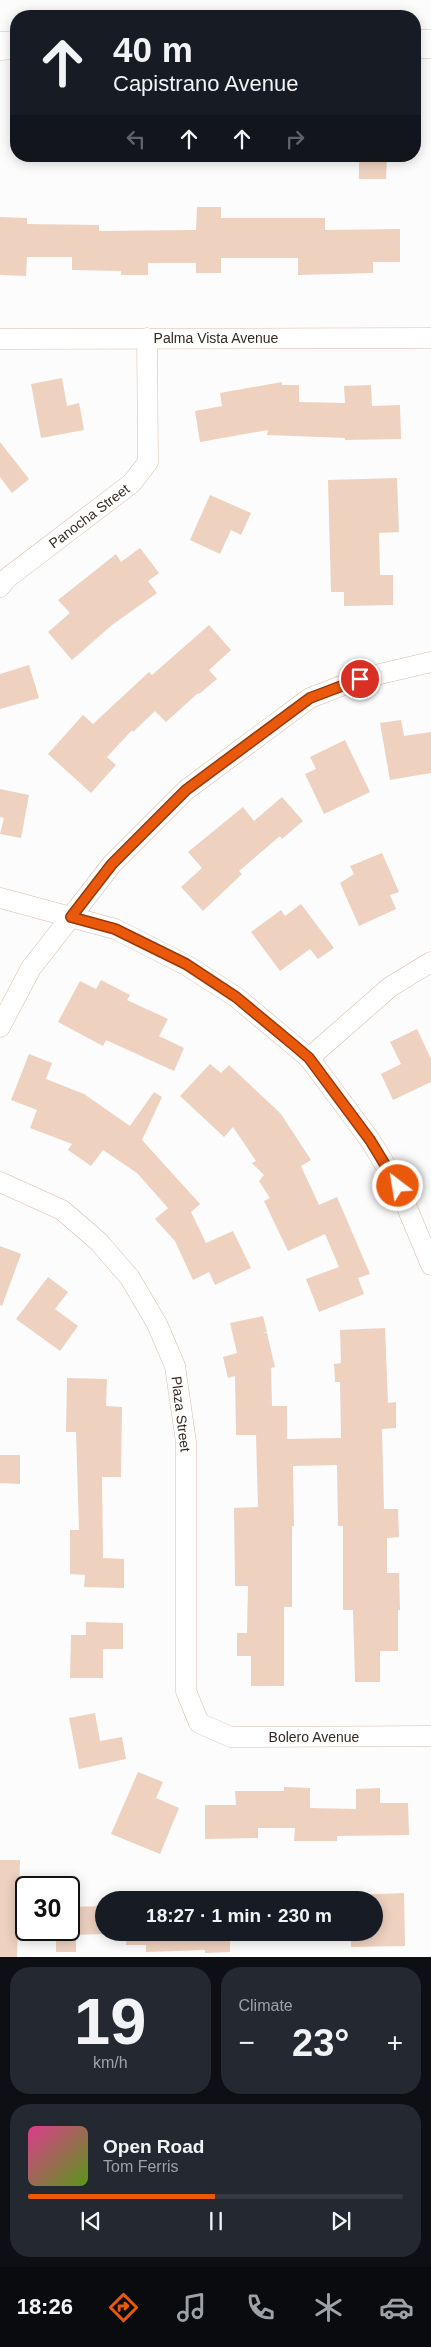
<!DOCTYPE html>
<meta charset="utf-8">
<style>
:root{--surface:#171b24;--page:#242831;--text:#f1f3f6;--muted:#9ea1a6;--line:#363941;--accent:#ea580c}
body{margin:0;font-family:Arial,sans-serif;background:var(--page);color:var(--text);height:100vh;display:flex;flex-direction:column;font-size:19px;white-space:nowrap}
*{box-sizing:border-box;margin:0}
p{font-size:16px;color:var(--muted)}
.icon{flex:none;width:28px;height:28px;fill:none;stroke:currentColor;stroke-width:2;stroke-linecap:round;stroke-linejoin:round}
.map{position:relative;height:1957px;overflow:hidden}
.side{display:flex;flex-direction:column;gap:10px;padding:10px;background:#0d0f14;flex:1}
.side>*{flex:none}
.top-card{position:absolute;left:10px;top:10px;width:411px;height:152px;border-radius:20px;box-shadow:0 2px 12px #0003;background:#171b24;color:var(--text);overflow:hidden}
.speed{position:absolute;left:15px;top:1876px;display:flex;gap:10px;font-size:25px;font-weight:700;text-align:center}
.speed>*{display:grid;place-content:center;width:65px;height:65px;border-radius:50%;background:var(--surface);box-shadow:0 2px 12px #0003;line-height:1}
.speed .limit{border:2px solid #111;border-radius:8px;background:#fff;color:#111}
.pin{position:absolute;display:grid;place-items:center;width:42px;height:42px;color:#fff;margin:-21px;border:2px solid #fff;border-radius:50%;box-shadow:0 1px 5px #0007}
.me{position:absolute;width:55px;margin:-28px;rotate:329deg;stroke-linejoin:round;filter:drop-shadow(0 0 4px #0008)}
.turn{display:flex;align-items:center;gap:18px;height:105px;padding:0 20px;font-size:22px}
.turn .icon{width:65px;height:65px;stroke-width:2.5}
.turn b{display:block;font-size:35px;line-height:42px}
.lanes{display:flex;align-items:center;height:48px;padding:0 20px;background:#0003;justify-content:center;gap:25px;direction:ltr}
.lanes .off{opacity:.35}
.big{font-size:38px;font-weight:600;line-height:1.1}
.side .tile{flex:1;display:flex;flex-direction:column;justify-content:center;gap:8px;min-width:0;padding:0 18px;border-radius:20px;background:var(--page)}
.side .dial{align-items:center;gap:0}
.dial b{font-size:65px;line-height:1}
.song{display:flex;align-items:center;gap:15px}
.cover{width:60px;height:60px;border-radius:8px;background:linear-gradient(135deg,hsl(330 70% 55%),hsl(90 70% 35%))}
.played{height:5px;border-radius:2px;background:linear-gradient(90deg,var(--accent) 50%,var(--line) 50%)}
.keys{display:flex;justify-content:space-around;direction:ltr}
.heat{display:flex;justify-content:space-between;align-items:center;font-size:28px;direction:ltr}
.side .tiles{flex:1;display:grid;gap:10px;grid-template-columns:1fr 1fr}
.tile:last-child{grid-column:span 2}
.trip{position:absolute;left:95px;top:1891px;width:288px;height:50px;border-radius:25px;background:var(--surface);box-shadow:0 2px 12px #0003;font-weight:600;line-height:50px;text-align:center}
.tab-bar{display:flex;height:80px;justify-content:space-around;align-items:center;background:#090b0e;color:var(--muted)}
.tab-bar .icon{width:35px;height:35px}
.tab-bar .selected{color:var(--accent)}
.tab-bar b{font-size:22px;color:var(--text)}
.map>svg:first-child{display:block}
</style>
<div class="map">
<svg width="431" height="1957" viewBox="0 0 431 1957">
<rect width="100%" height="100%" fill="#fcfcfc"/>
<g fill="#eed1bf">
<path d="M359,156H387L386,179H359Z"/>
<path d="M197,207H221V218H325V230L400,229V262H373V273L298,275V258H221V273H196V263H148V275H121V271L72,270V257H27L26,276L0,275V217L27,218V224L99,225V231L196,230Z"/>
<path d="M62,378L67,406L79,403L84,430L41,438L31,384Z"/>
<path d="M282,382V385H299V402L345,403L344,386L371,385L372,406L400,405L401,439L345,440V438L267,435L268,430L200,442L195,411L222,406L220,393Z"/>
<path d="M0,442L29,479L12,493L0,477Z"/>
<path d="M397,478L399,532L379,533L380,575H393V605L344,606V592H331L328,480Z"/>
<path d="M210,495L251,513L241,535L231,530L220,554L190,540Z"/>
<path d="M140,548L159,573L148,581L157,593L112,625L72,660L48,632L70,613L58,600L116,554L121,562Z"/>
<path d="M209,625L231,650L209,670L217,679L199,694L198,693L166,722L155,711L133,732L132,730L107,757L116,765L91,793L48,754L83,715L93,724L149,672L152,675Z"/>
<path d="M29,665L39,698L0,709V674Z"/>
<path d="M401,720L404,736L431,732V773L390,780L380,723Z"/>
<path d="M345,740L370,792L324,814L305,774L316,769L310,757Z"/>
<path d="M0,789L29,795L21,838L0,834L4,818L0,817Z"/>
<path d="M282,797L303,821L282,839L280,836L239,871L242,874L203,911L181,887L202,868L188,852L243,807L254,821Z"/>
<path d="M382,853L399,892L390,895L396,909L359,926L340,883L354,874L350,866Z"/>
<path d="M301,904L334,948L318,959L310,949L280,971L251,932L281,910L285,916Z"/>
<path d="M101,980L130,995L127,1000L168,1019L159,1036L184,1048L174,1071L106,1040L103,1046L58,1022L80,981L96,989Z"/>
<path d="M417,1029L431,1059V1082L393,1100L381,1074L401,1064L390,1042Z"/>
<path d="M29,1054L52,1063L46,1079L84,1094L130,1126L154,1092L162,1097L142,1140L200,1204L191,1212L206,1243L233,1231L251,1268L215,1285L209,1272L193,1280L175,1241L155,1219L168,1208L137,1173L103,1150L91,1166L68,1150L72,1144L30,1128L37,1110L11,1100Z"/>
<path d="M210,1064L221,1073L229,1065L281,1114L311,1160L301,1166L319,1205L337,1197L370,1274L358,1278L364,1294L319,1312L306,1279L339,1267L325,1234L288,1251L264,1201L270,1198L259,1181L264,1175L252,1163L256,1161L233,1127L224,1137L180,1096Z"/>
<path d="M0,1246L21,1254L2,1306L0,1305Z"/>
<path d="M48,1277L68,1292L55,1309L78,1326L60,1351L16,1319Z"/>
<path d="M263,1316L267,1332L263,1333H267L275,1367L271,1368L272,1406H287V1439L341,1438L340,1382H335L334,1364L341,1363L340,1330L385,1328L388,1403L396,1402V1428L382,1429L384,1509H398L399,1537L387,1538V1573H399L400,1610H398V1651H380V1682H355L353,1610H343V1526H338L337,1465L293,1466L294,1526H292V1607H284V1686H251V1656H237V1633H247L248,1586H235L234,1508L258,1507L256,1435H236L235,1376L228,1378L223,1357L237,1353L230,1323Z"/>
<path d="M67,1378L107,1379L106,1406L122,1407L121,1477H102L103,1558L124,1559V1588L84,1587L85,1575L70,1574V1530H79L76,1432H66Z"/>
<path d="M0,1455H20V1484L0,1483Z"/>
<path d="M86,1622L123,1623V1649H103V1678H70L71,1635H86Z"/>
<path d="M95,1713L100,1741L122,1737L126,1759L79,1769L69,1718Z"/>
<path d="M138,1772L163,1782L156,1798L179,1808L160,1854L111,1834Z"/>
<path d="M284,1787L310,1788V1808L356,1809V1789L380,1788V1803H408L409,1835L337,1836V1841H294L295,1828H258V1838L205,1839V1805H236L235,1791H284Z"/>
<path d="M0,1860H20L17,1957H0Z"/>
<path d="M404,1893L405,1946L351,1947V1932H374V1900H350V1895Z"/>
<path d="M204,1895H229V1900H126L204,1898Z"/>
<path d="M307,1897V1900H278V1898Z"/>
<path d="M104,1906V1932H230V1952L205,1953V1950L146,1952V1945H126V1933L76,1935V1952H56V1930H69V1907Z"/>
<path d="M279,1932H307V1935L279,1936Z"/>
</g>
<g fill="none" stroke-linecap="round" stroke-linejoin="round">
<g stroke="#d8bbaa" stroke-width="21">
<g id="street">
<path d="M0,339L431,338"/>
<path d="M0,587L6,579L132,483L148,462L147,338"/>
<path d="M0,898L115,929L186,965L236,997L309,1058L370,1140L398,1186L431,1265"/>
<path d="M0,1027L31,968L71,917L112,864L186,790L310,698L359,679L431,662"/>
<path d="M309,1058L390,987L431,962"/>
<path d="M0,1182L62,1210L99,1242L130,1278L157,1324L175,1366L186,1442V1691L199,1723L231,1737L431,1736"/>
</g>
</g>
<g stroke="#d8bbaa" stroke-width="29">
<g id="secondary">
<path d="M415,44H431"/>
<path d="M0,46L16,45"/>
</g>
</g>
<use href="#street" stroke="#fff" stroke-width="20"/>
<use href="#secondary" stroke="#fff" stroke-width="28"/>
</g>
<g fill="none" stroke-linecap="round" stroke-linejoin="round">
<g stroke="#983908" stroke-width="12">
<path id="route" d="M360,679L310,698L186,790L112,864L71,917L115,929L186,964L236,997L295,1046L309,1058L370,1140L398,1186"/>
</g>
<use href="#route" stroke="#ea580c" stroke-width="9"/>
</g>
<g text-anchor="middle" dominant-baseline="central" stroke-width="5" stroke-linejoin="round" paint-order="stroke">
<g font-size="14" fill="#352a23" stroke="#fff">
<text x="216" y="338">Palma Vista Avenue</text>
<text transform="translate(89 516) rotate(-37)">Panocha Street</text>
<text transform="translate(181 1414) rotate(83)">Plaza Street</text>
<text x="314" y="1737">Bolero Avenue</text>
</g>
</g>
</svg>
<div class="speed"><div class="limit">30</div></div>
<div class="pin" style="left:360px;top:679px;background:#d93025"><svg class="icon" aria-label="arrive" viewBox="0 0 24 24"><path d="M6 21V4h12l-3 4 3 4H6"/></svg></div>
<svg class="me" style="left:398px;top:1186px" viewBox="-20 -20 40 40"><circle r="17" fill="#ea580c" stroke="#fff" stroke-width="3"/><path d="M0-11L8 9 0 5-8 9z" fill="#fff"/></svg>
<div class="trip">18:27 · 1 min · 230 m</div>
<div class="top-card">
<div class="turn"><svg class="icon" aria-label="ahead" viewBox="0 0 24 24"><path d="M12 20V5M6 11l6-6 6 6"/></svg><div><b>40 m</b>Capistrano Avenue</div></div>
<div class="lanes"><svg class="icon off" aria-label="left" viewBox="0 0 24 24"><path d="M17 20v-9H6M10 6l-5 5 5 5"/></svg><svg class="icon" aria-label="ahead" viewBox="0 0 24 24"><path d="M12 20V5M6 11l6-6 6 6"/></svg><svg class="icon" aria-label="ahead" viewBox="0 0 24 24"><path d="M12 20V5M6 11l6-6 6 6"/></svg><svg class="icon off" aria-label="right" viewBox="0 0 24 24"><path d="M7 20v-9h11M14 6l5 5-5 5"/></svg></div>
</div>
</div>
<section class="side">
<div class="tiles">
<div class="tile dial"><b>19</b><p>km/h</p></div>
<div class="tile"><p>Climate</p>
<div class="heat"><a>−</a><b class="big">23°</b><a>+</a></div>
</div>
<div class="tile">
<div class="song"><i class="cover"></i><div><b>Open Road</b><p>Tom Ferris</p></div></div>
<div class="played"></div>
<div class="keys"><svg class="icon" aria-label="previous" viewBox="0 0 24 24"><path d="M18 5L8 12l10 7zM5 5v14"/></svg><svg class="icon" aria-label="pause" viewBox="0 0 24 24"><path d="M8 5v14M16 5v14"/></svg><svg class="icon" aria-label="next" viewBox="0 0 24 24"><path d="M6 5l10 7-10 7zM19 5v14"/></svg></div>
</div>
</div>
</section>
<nav class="tab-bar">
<b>18:26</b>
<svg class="icon selected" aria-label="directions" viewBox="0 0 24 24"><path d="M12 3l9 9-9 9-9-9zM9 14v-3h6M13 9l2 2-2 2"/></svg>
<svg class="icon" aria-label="music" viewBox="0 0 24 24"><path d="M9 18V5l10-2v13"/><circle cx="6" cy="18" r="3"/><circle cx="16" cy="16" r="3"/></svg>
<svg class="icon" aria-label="phone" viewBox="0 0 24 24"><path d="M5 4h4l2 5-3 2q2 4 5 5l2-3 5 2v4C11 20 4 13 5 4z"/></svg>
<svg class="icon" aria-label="climate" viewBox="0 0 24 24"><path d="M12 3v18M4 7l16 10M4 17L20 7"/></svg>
<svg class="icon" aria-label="car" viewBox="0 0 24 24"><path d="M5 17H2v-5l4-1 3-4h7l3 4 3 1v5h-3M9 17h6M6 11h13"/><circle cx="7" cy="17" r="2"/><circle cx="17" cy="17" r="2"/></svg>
</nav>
